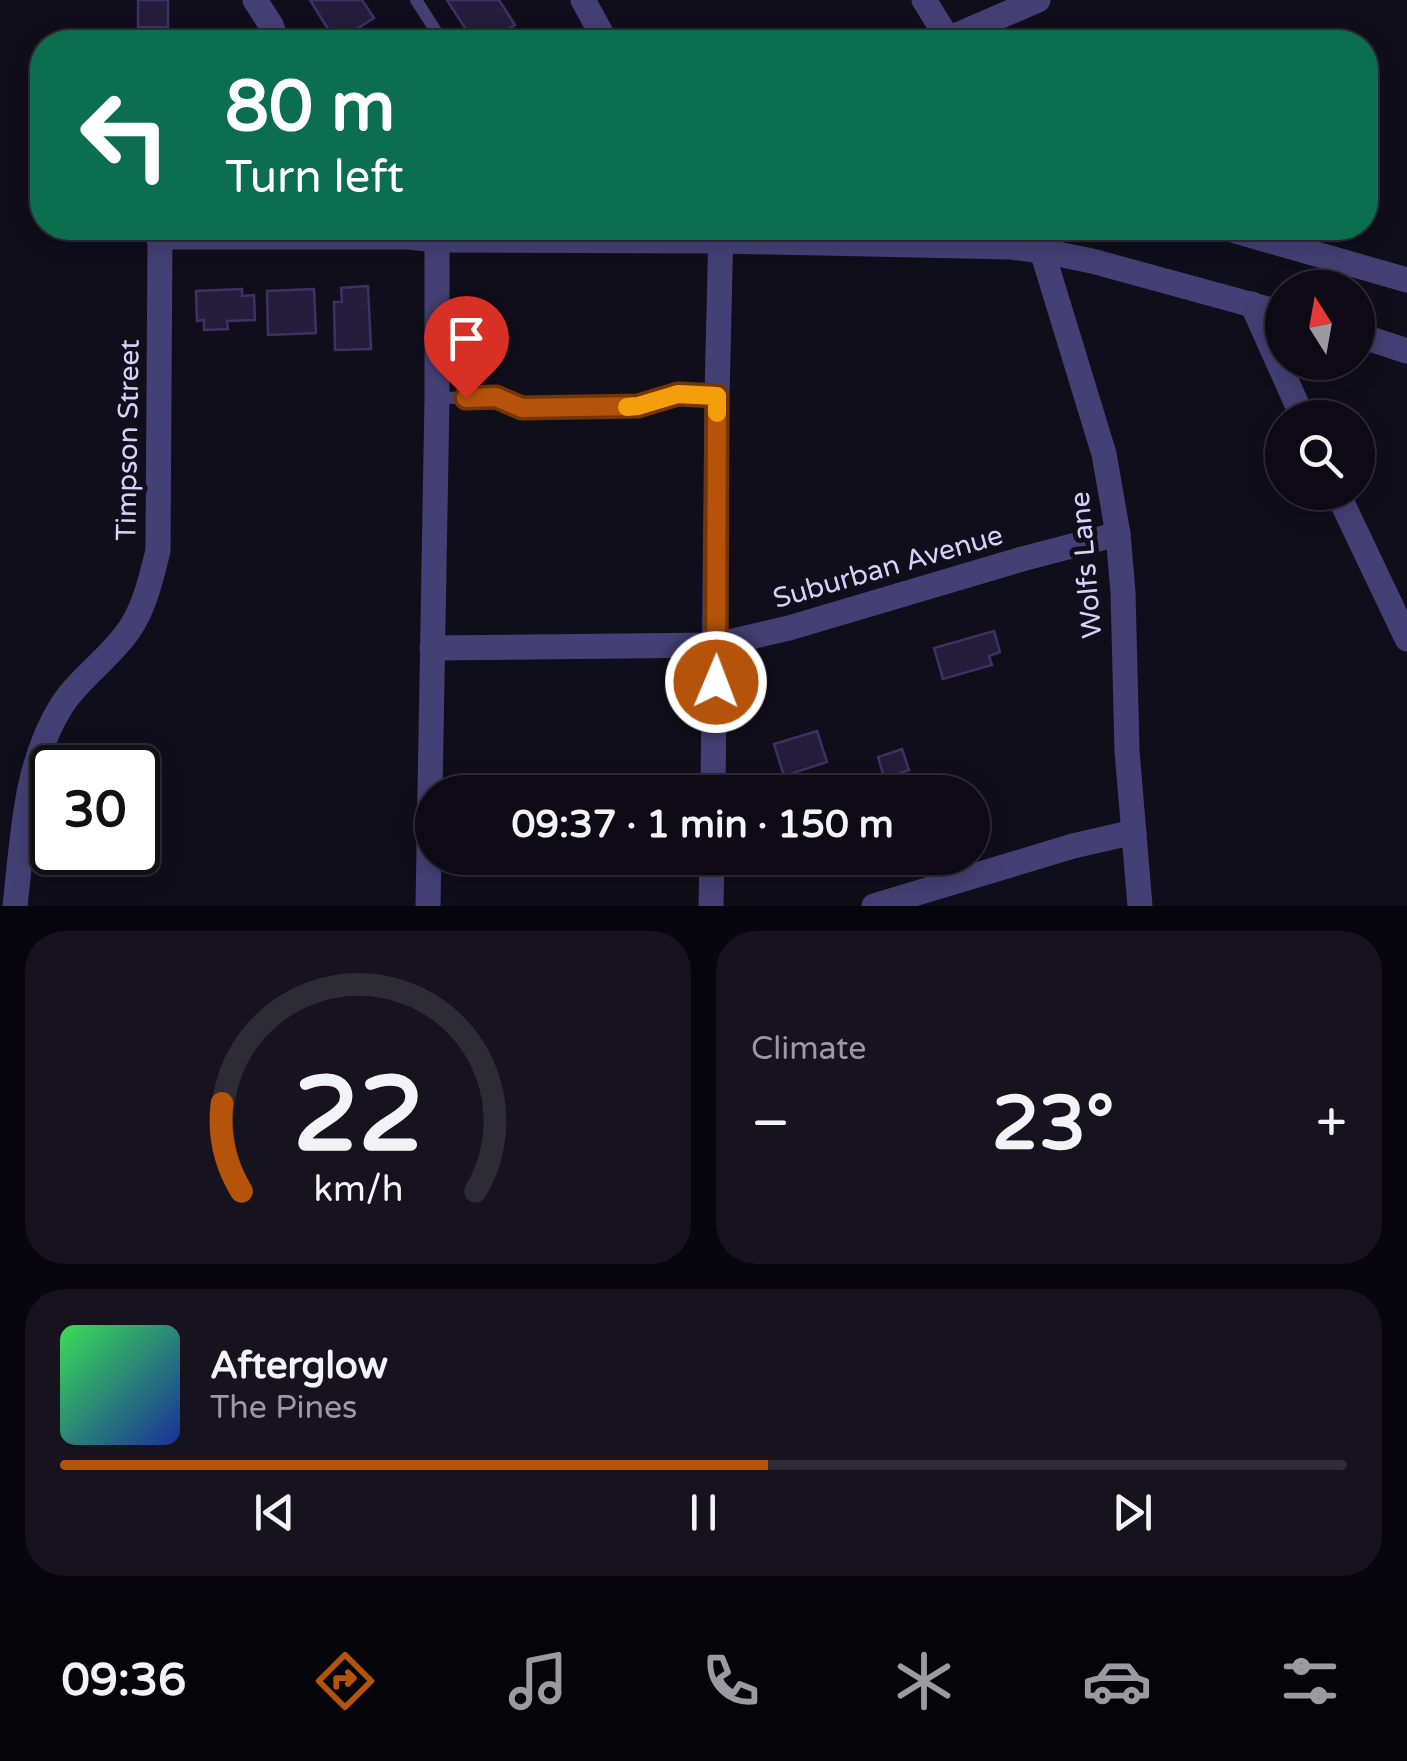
<!DOCTYPE html>
<meta charset="utf-8">
<style>
:root{--surface:#0d0a15;--page:#16131e;--text:#f1f3f6;--muted:#9a9aa0;--line:#2d2b34;--accent:#b45309}
body{margin:0;font-family:"Varela Round",sans-serif;background:var(--page);color:var(--text);height:100vh;display:flex;flex-direction:column;font-size:38px;white-space:nowrap}
*{box-sizing:border-box;margin:0}
p{font-size:32px;color:var(--muted)}
.icon{flex:none;width:55px;height:55px;fill:none;stroke:currentColor;stroke-width:2;stroke-linecap:round;stroke-linejoin:round}
.map{position:relative;height:906px;overflow:hidden}
.side{display:flex;flex-direction:column;gap:25px;padding:25px;background:#07060c;flex:1}
.side>*{flex:none}
.guide{position:absolute;left:30px;top:30px;width:1348px;height:210px;border-radius:40px;box-shadow:0 5px 25px #0003,0 0 0 2px var(--line);background:#0b6e4f;color:#fff;overflow:hidden}
.needle{width:65px;rotate:349deg}
.buttons{position:absolute;left:1265px;top:270px;display:grid;gap:20px}
.buttons a{display:grid;place-items:center;width:110px;height:110px;border-radius:50%;background:var(--surface);box-shadow:0 5px 25px #0003,0 0 0 2px var(--line);font-size:50px}
.speed{position:absolute;left:30px;top:745px;display:flex;gap:20px;font-size:50px;font-weight:700;text-align:center}
.speed>*{display:grid;place-content:center;width:130px;height:130px;border-radius:50%;background:var(--surface);box-shadow:0 5px 25px #0003,0 0 0 2px var(--line);line-height:1}
.speed .limit{border:5px solid #111;border-radius:15px;background:#fff;color:#111}
.pin{position:absolute;display:grid;place-items:center;width:85px;height:85px;color:#fff;margin:-102px -42px;border-radius:50% 50% 50% 0;rotate:-45deg;box-shadow:0 0 10px #0007}
.pin .icon{rotate:45deg}
.me{position:absolute;width:110px;margin:-55px;rotate:1deg;stroke-linejoin:round;filter:drop-shadow(0 0 8px #0008)}
.turn{display:flex;align-items:center;gap:35px;height:210px;padding:0 30px;font-size:45px}
.turn .icon{width:130px;height:130px;stroke-width:2.5}
.turn b{display:block;font-size:70px;line-height:85px}
.big{font-size:75px;font-weight:700;line-height:1.1}
.side .card{flex:1;display:flex;flex-direction:column;justify-content:center;gap:15px;min-width:0;padding:0 35px;border-radius:40px;background:var(--page)}
.side .dial{align-items:center;gap:0}
.dial svg{height:260px;overflow:visible;fill:none;stroke:var(--line);stroke-width:7;stroke-linecap:round;text-anchor:middle}
.dial text{fill:var(--text);stroke:none}
.song{display:flex;align-items:center;gap:30px}
.cover{width:120px;height:120px;border-radius:15px;background:linear-gradient(135deg,hsl(130 70% 55%),hsl(230 70% 35%))}
.played{height:10px;border-radius:5px;background:linear-gradient(90deg,var(--accent) 55%,var(--line) 55%)}
.keys{display:flex;justify-content:space-around;direction:ltr}
.heat{display:flex;justify-content:space-between;align-items:center;font-size:55px;direction:ltr}
.side .tiles{flex:1;display:grid;gap:25px;grid-template-columns:1fr 1fr}
.card:last-child{grid-column:span 2}
.trip{position:absolute;left:415px;top:775px;width:575px;height:100px;border-radius:50px;background:var(--surface);box-shadow:0 5px 25px #0003,0 0 0 2px var(--line);font-weight:700;line-height:100px;text-align:center}
.tabs{display:flex;height:160px;justify-content:space-around;align-items:center;background:#050408;color:var(--muted)}
.tabs .icon{width:70px;height:70px}
.tabs .selected{color:var(--accent)}
.tabs b{font-size:45px;color:var(--text)}
.map>svg:first-child{display:block}
</style>
<div class="map">
<svg width="1407" height="906" viewBox="0 0 1407 906">
<rect width="100%" height="100%" fill="#110e1c"/>
<g fill="#241d3b" stroke="#3e3264" stroke-width="2.5">
<rect x="138" y="0" width="30" height="27"/>
<path d="M310,0H362L374,18L336,42Z"/>
<path d="M447,0H499L515,25L487,42H474Z"/>
<path d="M368,286L371,349L335,350L334,302H342L341,288Z"/>
<path d="M242,289V296L254,295L255,320L227,321L228,329L204,330V320L197,321L196,291Z"/>
<path d="M314,289L316,333L268,335L267,291Z"/>
<path d="M994,631L1000,652L989,656L992,665L943,679L934,648Z"/>
<path d="M817,731L827,762L784,776L774,744Z"/>
<path d="M902,749L909,770L880,780L884,792H833L832,790L883,774L878,757Z"/>
</g>
<g fill="none" stroke-linecap="round" stroke-linejoin="round">
<g stroke="#444075" stroke-width="12">
<path d="M416,0L443,42"/>
<path d="M437,398L496,397L522,408L638,407L678,394L717,396"/>
</g>
<g stroke="#444075" stroke-width="25">
<path d="M255,0L271,25L277,42"/>
<path d="M583,0L606,42"/>
<path d="M948,39L1038,0"/>
<path d="M148,228L160,237H409L437,240L721,241L1011,247L1043,251"/>
<path d="M1252,304L1303,418"/>
<path d="M1337,492L1407,639"/>
<path d="M432,648L716,645L789,628L1022,559L1118,534"/>
<path d="M713,792L717,396L721,228"/>
<path d="M15,906C23,838 24,765 62,705C80,677 110,658 129,630C145,607 151,578 158,551L160,237"/>
<path d="M428,906L437,398V228"/>
<path d="M711,906L712,858"/>
<path d="M874,906L1073,846L1134,832"/>
</g>
<g stroke="#444075" stroke-width="25">
<path d="M924,0L950,42"/>
<path d="M1035,228L1104,454L1118,534L1123,592L1127,751L1140,906"/>
<path d="M1225,228L1407,280"/>
<path d="M1043,251L1092,261L1282,313"/>
<path d="M1358,335L1407,351"/>
</g>
</g>
<g fill="none" stroke-linecap="round" stroke-linejoin="round">
<g stroke="#753606" stroke-width="25">
<path id="route" d="M466,398L496,397L522,408L638,406L678,394L717,396L716,682"/>
</g>
<use href="#route" stroke="#b45309" stroke-width="18"/>
<path stroke="#f59e0b" stroke-width="18" d="M627,407L638,406L678,394L717,396V413"/>
</g>
<g text-anchor="middle" dominant-baseline="central" stroke-width="10" stroke-linejoin="round" paint-order="stroke">
<g font-size="28" fill="#d7d0f9" stroke="#110e1c">
<text transform="translate(128 440) rotate(-89)">Timpson Street</text>
<text transform="translate(1086 565) rotate(-95)">Wolfs Lane</text>
<text transform="translate(888 567) rotate(-16)">Suburban Avenue</text>
</g>
</g>
</svg>
<div class="buttons">
<a><svg class="needle" viewBox="-14 -14 28 28"><path d="M0-13l5 13h-10z" fill="#e53935"/><path d="M0 13l5-13h-10z" fill="#9a9aa0"/></svg></a>
<a><svg class="icon" aria-label="search" viewBox="0 0 24 24"><circle cx="10" cy="10" r="6"/><path d="M15 15l6 6"/></svg></a>
</div>
<div class="speed"><div class="limit">30</div></div>
<div class="pin" style="left:466px;top:398px;background:#d93025"><svg class="icon" aria-label="arrive" viewBox="0 0 24 24"><path d="M6 21V4h12l-3 4 3 4H6"/></svg></div>
<svg class="me" style="left:716px;top:682px" viewBox="-20 -20 40 40"><circle r="17" fill="#b45309" stroke="#fff" stroke-width="3"/><path d="M0-11L8 9 0 5-8 9z" fill="#fff"/></svg>
<div class="trip">09:37 · 1 min · 150 m</div>
<div class="guide">
<div class="turn"><svg class="icon" aria-label="left" viewBox="0 0 24 24"><path d="M17 20v-9H6M10 6l-5 5 5 5"/></svg><div><b>80 m</b>Turn left</div></div>
</div>
</div>
<section class="side">
<div class="tiles">
<div class="card dial"><svg viewBox="0 0 100 80">
<path d="M14 69A42 42 0 1 1 86 69"/>
<path d="M14 69A42 42 0 0 1 8 42" stroke="#b45309"/>
<text x="50" y="56" font-size="32" font-weight="700">22</text>
<text x="50" y="72" font-size="11">km/h</text>
</svg></div>
<div class="card"><p>Climate</p>
<div class="heat"><a>−</a><b class="big">23°</b><a>+</a></div>
</div>
<div class="card">
<div class="song"><i class="cover"></i><div><b>Afterglow</b><p>The Pines</p></div></div>
<div class="played"></div>
<div class="keys"><svg class="icon" aria-label="previous" viewBox="0 0 24 24"><path d="M18 5L8 12l10 7zM5 5v14"/></svg><svg class="icon" aria-label="pause" viewBox="0 0 24 24"><path d="M8 5v14M16 5v14"/></svg><svg class="icon" aria-label="next" viewBox="0 0 24 24"><path d="M6 5l10 7-10 7zM19 5v14"/></svg></div>
</div>
</div>
</section>
<nav class="tabs">
<b>09:36</b>
<svg class="icon selected" aria-label="directions" viewBox="0 0 24 24"><path d="M12 3l9 9-9 9-9-9zM9 14v-3h6M13 9l2 2-2 2"/></svg>
<svg class="icon" aria-label="music" viewBox="0 0 24 24"><path d="M9 18V5l10-2v13"/><circle cx="6" cy="18" r="3"/><circle cx="16" cy="16" r="3"/></svg>
<svg class="icon" aria-label="phone" viewBox="0 0 24 24"><path d="M5 4h4l2 5-3 2q2 4 5 5l2-3 5 2v4C11 20 4 13 5 4z"/></svg>
<svg class="icon" aria-label="climate" viewBox="0 0 24 24"><path d="M12 3v18M4 7l16 10M4 17L20 7"/></svg>
<svg class="icon" aria-label="car" viewBox="0 0 24 24"><path d="M5 17H2v-5l4-1 3-4h7l3 4 3 1v5h-3M9 17h6M6 11h13"/><circle cx="7" cy="17" r="2"/><circle cx="17" cy="17" r="2"/></svg>
<svg class="icon" aria-label="filters" viewBox="0 0 24 24"><path d="M4 7h16M4 17h16"/><circle cx="9" cy="7" r="2"/><circle cx="15" cy="17" r="2"/></svg>
</nav>
